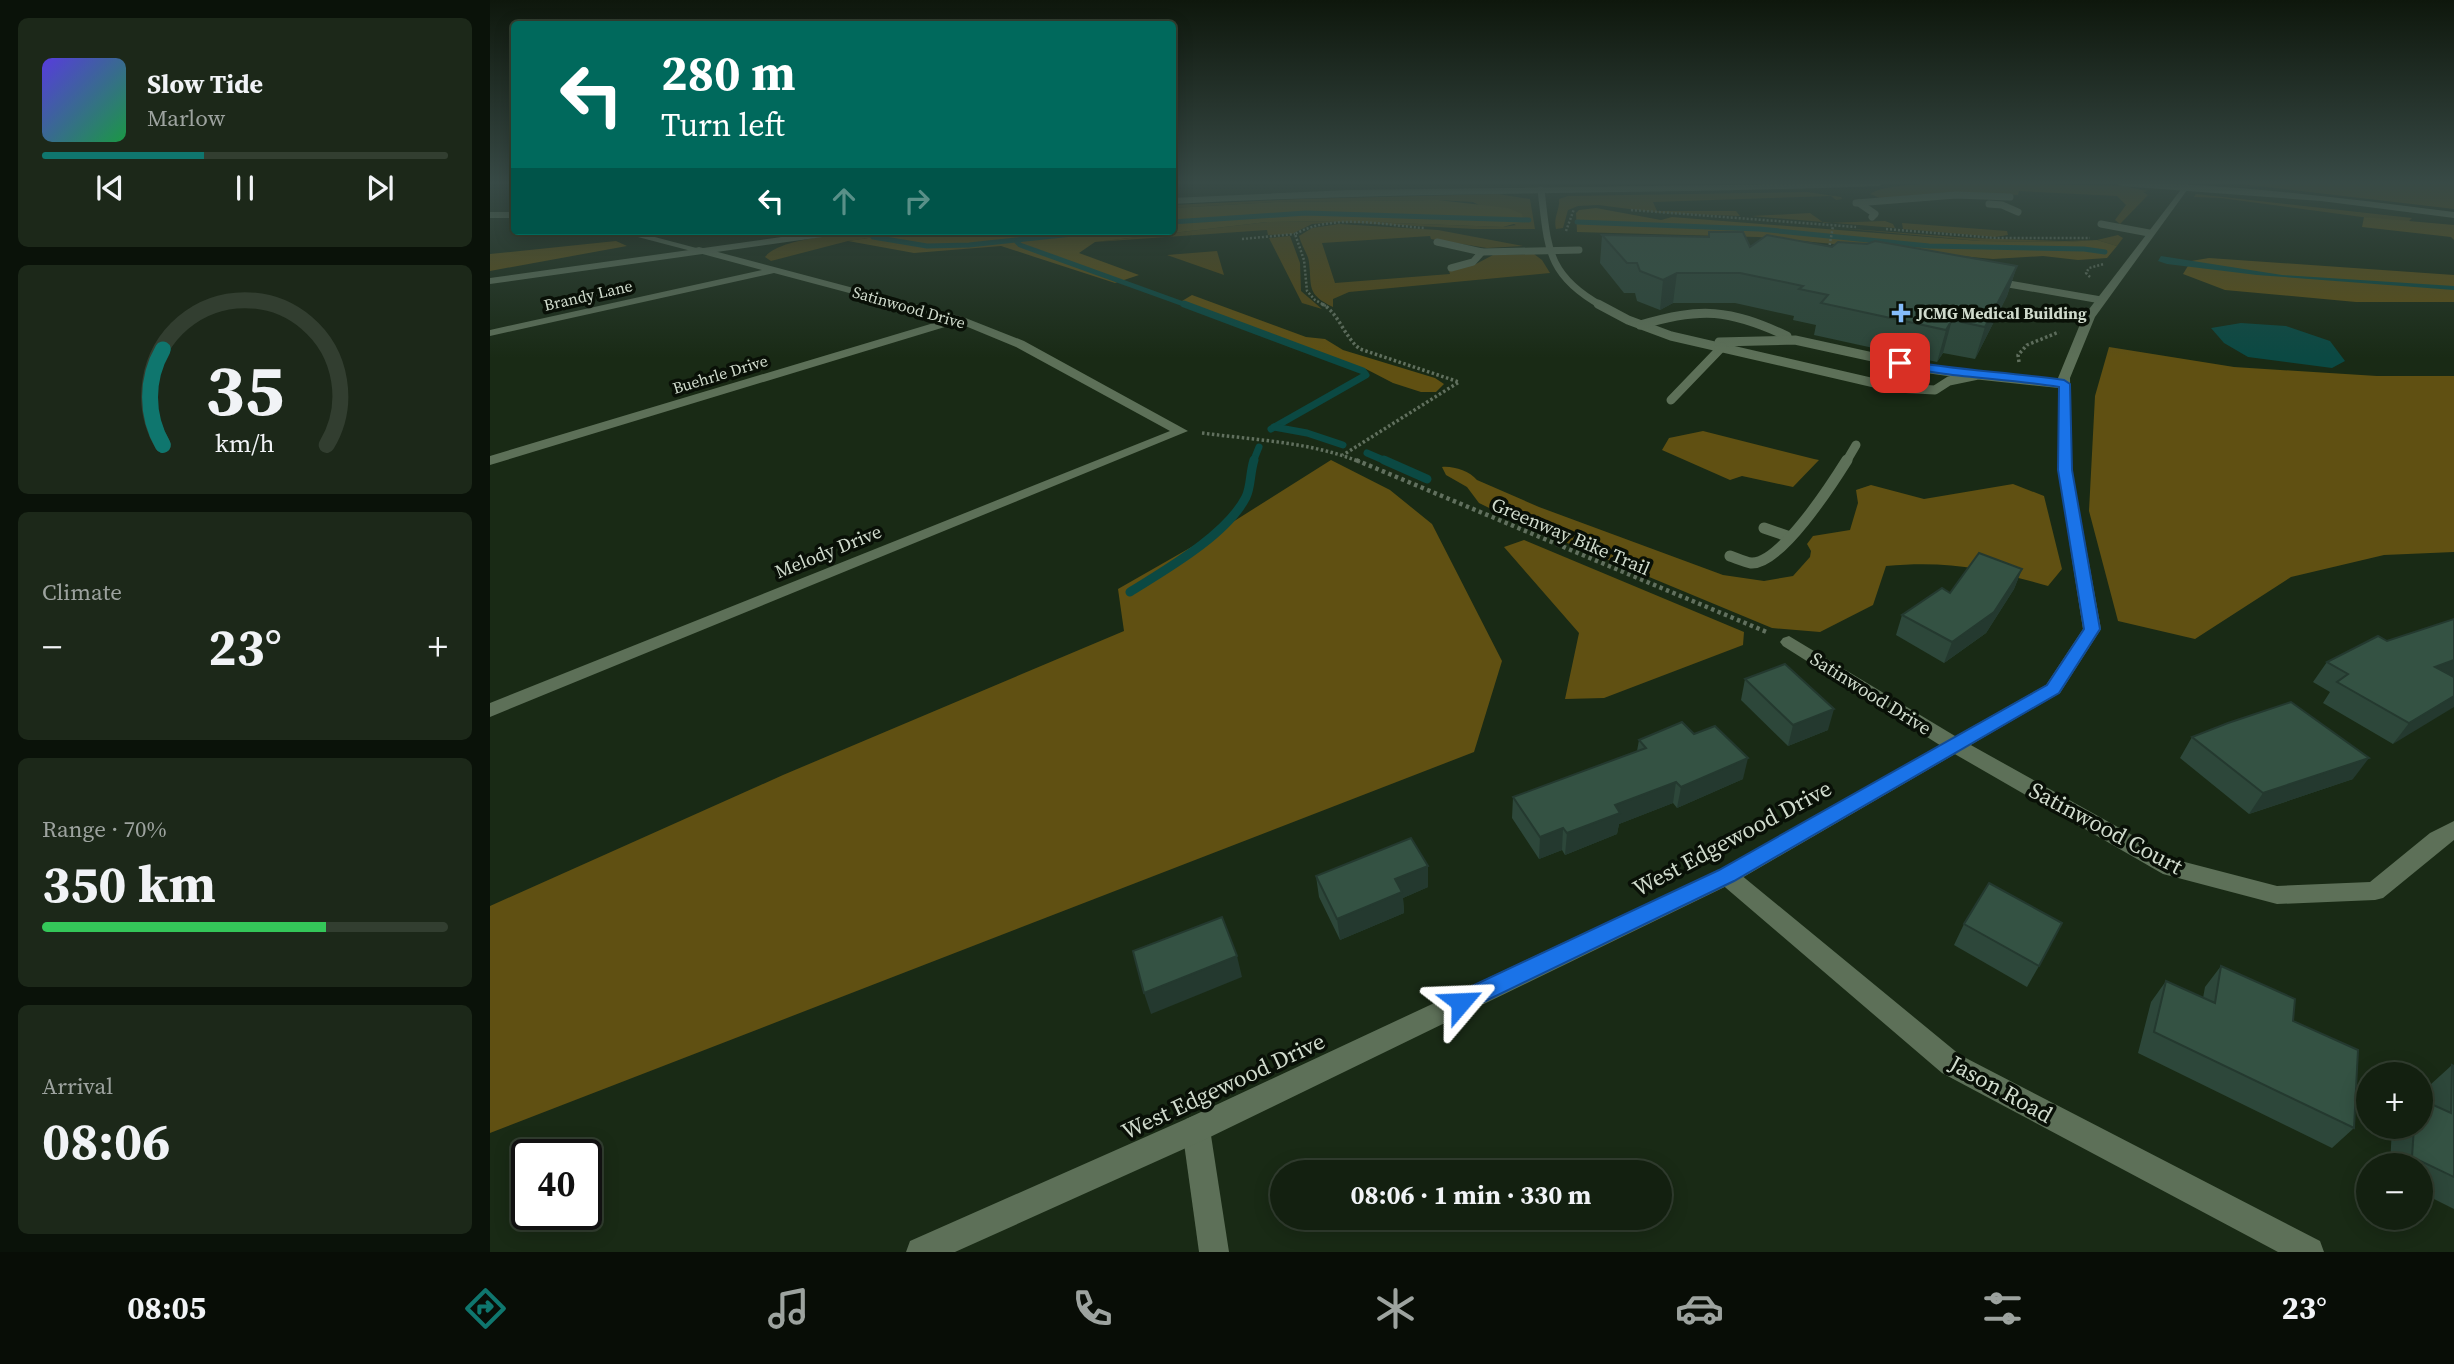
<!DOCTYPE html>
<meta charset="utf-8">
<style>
:root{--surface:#132010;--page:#1c2819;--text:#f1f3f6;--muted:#9da39f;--line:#323e30;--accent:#0f766e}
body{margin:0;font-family:"Source Serif 4",serif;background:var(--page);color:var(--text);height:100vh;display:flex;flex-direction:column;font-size:26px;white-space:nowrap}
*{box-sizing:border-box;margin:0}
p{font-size:23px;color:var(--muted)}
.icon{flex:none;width:38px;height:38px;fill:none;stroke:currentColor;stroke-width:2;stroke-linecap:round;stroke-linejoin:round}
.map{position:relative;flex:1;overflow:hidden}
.side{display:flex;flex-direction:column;gap:18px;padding:18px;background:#0a1209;width:490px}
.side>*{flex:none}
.guide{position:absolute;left:21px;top:21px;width:665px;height:214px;border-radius:7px;box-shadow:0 4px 18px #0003,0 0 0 2px var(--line);background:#00695c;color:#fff;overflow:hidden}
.fabs{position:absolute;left:1866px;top:1062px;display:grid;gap:14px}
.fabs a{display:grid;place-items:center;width:77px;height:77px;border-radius:50%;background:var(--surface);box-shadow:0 4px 18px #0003,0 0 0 2px var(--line);font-size:35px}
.speed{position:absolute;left:21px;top:1139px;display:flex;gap:14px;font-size:35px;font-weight:700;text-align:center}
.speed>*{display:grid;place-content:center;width:91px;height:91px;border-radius:50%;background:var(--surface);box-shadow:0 4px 18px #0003,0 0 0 2px var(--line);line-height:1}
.speed .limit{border:4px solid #111;border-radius:10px;background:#fff;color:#111}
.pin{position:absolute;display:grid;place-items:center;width:60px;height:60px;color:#fff;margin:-30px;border-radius:14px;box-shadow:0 4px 10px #0006}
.me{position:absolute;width:77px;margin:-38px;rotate:64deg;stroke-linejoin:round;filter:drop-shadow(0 0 5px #0008)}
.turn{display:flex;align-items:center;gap:24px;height:147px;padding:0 35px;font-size:32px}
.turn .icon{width:91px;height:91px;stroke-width:2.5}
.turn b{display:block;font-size:49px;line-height:60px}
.lanes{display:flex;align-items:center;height:66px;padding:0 35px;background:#0003;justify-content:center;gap:35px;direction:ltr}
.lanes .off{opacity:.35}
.big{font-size:52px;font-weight:700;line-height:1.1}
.side .tile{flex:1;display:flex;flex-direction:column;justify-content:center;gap:10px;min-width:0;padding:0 24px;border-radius:10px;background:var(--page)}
.side .dial{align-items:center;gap:0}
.dial svg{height:182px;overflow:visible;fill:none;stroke:var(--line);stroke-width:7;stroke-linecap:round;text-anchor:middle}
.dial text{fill:var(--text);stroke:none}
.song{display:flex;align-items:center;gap:21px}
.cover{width:84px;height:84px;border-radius:10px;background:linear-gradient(135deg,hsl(250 70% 55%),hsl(140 70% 35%))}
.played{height:7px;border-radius:4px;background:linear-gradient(90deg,var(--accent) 40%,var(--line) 40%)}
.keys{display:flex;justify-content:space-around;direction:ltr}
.heat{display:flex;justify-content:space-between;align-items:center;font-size:38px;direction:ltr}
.charge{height:10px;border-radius:5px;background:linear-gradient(90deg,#34c759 70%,var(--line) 0)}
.trip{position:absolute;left:780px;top:1160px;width:402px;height:70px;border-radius:35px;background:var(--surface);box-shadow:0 4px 18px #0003,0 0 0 2px var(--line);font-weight:700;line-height:70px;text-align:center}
.tab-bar{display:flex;height:112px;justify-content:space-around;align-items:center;background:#080d06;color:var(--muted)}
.tab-bar .icon{width:49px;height:49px}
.tab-bar .on{color:var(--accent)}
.tab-bar b{font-size:32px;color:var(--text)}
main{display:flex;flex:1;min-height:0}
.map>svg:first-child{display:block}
</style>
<main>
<section class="side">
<div class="tile">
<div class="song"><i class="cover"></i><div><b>Slow Tide</b><p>Marlow</p></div></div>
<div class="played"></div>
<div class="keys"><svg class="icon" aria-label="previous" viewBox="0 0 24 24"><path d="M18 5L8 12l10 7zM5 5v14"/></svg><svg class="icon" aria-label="pause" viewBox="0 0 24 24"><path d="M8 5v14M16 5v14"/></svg><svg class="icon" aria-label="next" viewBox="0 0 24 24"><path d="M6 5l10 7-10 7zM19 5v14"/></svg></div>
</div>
<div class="tile dial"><svg viewBox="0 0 100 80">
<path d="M14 69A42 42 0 1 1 86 69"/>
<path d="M14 69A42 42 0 0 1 14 27" stroke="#0f766e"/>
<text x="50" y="56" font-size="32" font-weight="700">35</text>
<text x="50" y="72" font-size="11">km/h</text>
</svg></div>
<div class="tile"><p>Climate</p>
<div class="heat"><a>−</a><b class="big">23°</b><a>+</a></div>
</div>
<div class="tile"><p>Range · 70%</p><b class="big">350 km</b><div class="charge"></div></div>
<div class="tile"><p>Arrival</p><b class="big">08:06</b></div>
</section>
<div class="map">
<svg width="1964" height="1252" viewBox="0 0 1964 1252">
<rect width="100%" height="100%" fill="#192a15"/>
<g fill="#554710">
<path d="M1496,183L1633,186L1658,191L1653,192L1658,195L1630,224L1625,220L1636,205L1627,196L1529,191L1528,195L1463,192L1390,198L1380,194C1399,181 1470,184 1496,183Z"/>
<path d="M1743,183H1964V209Z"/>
<path d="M1317,192L1351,197L1352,199L1346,200L1341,196L1163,202L1167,211H1246L1250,216L1171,213L1108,205L1088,206L1078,210L1073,228L1066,229C1063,217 1070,210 1069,199L1078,196Z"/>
<path d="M1008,194L1040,199L1045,229H985L849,222L822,224L802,234L778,235L777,230L605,242L777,222L850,221L1013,227L1026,225L983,202L948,200L785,202L683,208V205L811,199Z"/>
<path d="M1706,194L1922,218L1918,222H1909L1731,198L1704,197Z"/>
<path d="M1320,213L1334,223L1395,221L1403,224L1405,228L1261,216Z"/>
<path d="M1412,223L1517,231L1518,235L1505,237L1413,229Z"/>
<path d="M849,224L948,230L1033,246L997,248L941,239L940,236L832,243L845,283L960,274L959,271L984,265L1003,255L1044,254L1052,260L1060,273L859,292L843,299V307C816,294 822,287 819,262C818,254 811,245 809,236L822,228Z"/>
<path d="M1348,228L1480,238L1574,241L1607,240L1628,235L1633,238L1627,246L1607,240L1576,242L1490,241Z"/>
<path d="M397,231H426L358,241L281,261L275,257C293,235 368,234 397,231Z"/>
<path d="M800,236L810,263L811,291L832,309L812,303L779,238Z"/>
<path d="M727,251L734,275L677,255Z"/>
</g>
<g fill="#605012">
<path d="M948,200L1018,208L1032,214L1034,221L1013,227L850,221L777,222L605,242L589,253L649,275L625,283L511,246L424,253L358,241L426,231H682L683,208L785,202Z"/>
<path d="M1106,208L1171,220L1182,217L1490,241L1576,242L1607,240L1627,246L1617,258L1588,260L1553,256L1503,259L1268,237L1087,232L1086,213L1089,210Z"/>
<path d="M1874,217L1964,225V240L1961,237L1872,227Z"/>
<path d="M126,241L137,246L0,271V254Z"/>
<path d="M1719,258L1964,275V302H1866L1735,290L1693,274L1701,261Z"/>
<path d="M702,295L816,337L835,339L853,350L945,378L954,384L946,392H931L903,383L876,369L800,347L692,301Z"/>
<path d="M1619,347L1744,367L1887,376H1964V552L1894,555L1801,577L1705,639L1628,621L1599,511L1605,396Z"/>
<path d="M1213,431L1324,459L1329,460L1303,487L1252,476L1240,480L1172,450L1179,438Z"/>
<path d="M841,460L900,490L942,524L1012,661L984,752L0,1133V906L293,775L634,631L628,589L719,537Z"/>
<path d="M952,467C964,466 979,471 987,480L1049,507L1233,575L1274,581L1303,576L1320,557L1321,551L1317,544L1323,536L1360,530L1368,503L1366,490L1381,485L1434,499L1523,484L1554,496L1572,569L1558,586C1500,569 1458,560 1396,566L1383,605L1330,632L1282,628L1034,525L989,503L977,487L956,475Z"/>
<path d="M1034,540L1254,632L1253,645L1114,698L1075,699L1089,633L1014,547Z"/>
</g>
<g fill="#0b4943">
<path d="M1671,256L1792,275L1964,286V290L1767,275L1677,264L1668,261Z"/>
<path d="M1751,323L1796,326L1840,341L1855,361L1842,368L1758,357L1734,343L1721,328Z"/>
</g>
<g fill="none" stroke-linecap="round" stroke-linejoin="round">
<g stroke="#0b4943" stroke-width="5">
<path d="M682,222L816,213L1039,220"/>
<path d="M1087,222L1269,229L1439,246L1594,249L1615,252"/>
<path d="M383,237L437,246L479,245L611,231"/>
<path d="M531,239L527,242L530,245L699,306"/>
</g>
<g stroke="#0b4943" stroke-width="7">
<path d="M694,304L873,371L876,375L781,429"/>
<path d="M784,427L817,433L853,445"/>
<path d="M877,453L898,462"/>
<path d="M763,462L769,447"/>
</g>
<g stroke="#0b4943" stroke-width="9">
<path d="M894,460L937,479"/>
<path d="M640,592C675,570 737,535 756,497C761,487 760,472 764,460"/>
</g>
<g stroke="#61705e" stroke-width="2.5" stroke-dasharray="2 2" stroke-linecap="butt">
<path d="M1141,210L1366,227"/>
<path d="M1396,229L1506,238H1600"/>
<path d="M1076,231L1084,209"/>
<path d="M752,239L805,234"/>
<path d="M1339,249L1343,226"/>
<path d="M1600,277L1596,273L1599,268L1614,264"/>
<path d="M836,306L825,300L817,291L814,260L805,234C844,213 892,225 934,228"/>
</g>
<g stroke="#61705e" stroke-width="3.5" stroke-dasharray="2.5 2.5" stroke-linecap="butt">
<path d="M832,304C849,313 854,337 870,349L969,382L853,455"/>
<path d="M1529,362L1528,355L1537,345L1569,332"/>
<path d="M712,433C765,440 821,442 870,462"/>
</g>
<path stroke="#61705e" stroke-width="4.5" stroke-dasharray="3.5 3.5" stroke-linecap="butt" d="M866,460L1279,633"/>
<g stroke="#5d7058" stroke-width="7">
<path d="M1051,190C1058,247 1056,275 1112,306"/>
<path d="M1366,203L1466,195L1520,197"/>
<path d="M1369,203L1385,214L1382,217"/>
<path d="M1499,204L1512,205L1528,212"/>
<path d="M1611,224L1659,233"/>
<path d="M947,242L992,252L983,262L961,268"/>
<path d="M992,252L1089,250"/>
<path d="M1507,282L1611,300"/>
</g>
<g stroke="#5d7058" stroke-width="9">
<path d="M1108,304L1138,320L1181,336L1406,388L1445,390L1459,381L1488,375L1574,384"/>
<path d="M1150,325C1212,307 1238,309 1297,336"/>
<path d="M1229,342L1305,340L1433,368L1476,374"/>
<path d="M1181,400L1232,347"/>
<path d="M1356,462L1366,445"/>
</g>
<g stroke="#5d7058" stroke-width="11">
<path d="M1274,528L1300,537"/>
<path d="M1240,556C1246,558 1255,562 1261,563C1290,565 1342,484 1357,460"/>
</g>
<g fill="#5d7058" fill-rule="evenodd">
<path d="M209,247L473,317L534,341L698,431L0,717V703L680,431L526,347L468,323L0,465V456L457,319L284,273L0,336V330L272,270L205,252V248Z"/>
<path d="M1299,636L1470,739L1687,860L1787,886L1880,882L1940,833L1964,821V840L1893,898L1885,900L1787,904L1673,874L1456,749L1293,646L1290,642L1293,638Z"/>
<path d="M1237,867L1245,870L1470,1055L1830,1241L1834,1252H1788L1452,1073L1229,882L1226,876L1229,870Z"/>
<path d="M706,1115L716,1119L720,1129L739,1252H709L692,1129L696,1119Z"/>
</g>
<g fill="#5d7058" fill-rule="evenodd">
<path d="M1696,183L1700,186L1605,317L1580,378L1582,470L1611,629L1570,693L1245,882L716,1139L465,1252H416L420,1241L696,1119L1229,870L1556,685L1593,629L1568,470V378L1593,317Z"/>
<rect x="0" y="212" width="24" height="6"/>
<path d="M125,231H142L214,250L209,253Z"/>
</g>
<g fill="#5d7058" fill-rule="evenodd">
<path d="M1393,183L1389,186C1154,195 918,191 682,204V198L859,190Z"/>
<path d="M1627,183C1740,183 1852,198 1964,212V218L1831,201L1631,186Z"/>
<path d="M334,231H359L354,234L0,284V278Z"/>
</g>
</g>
<g fill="#2d473a">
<path d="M1219,232L1260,247H1342L1527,266L1517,296L1485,359L1453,353L1447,362L1324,335L1326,325L1303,320L1304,316L1245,303H1183L1170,310L1147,301L1145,293H1134L1110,263L1112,235L1219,237Z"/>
<path d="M1532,569L1524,589L1496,633L1454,663L1406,635L1412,615L1460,593Z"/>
<path d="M1964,619V676L1903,744L1833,703L1840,692L1823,682L1837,662Z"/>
<path d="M1255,679L1338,730L1298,746L1251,700Z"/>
<path d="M1204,734L1253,779L1187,808L1183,803L1129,824L1127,834L1075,855L1072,850L1049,859L1022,818L1023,797L1147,751L1149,740Z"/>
<path d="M1702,737L1863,779L1759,814L1690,758Z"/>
<path d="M938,866V887L913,898L914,913L850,940L829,897L826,876Z"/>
<path d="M1474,924L1549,966L1537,987L1464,945Z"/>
<path d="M1731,966L1803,1021L1864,1128L1842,1148L1648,1053L1661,1002L1676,981L1713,998L1715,987Z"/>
<path d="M1962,1065L1964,1066V1209L1930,1192V1166H1900L1902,1127H1930L1939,1103L1940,1085Z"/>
</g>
<g fill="#24392f">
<path d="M1527,266L1517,296L1485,359L1495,327Z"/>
<path d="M1187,273L1183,303L1170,310L1173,280Z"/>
<path d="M1462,320L1453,353L1447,362L1456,330Z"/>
<path d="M1532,569L1524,589L1496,633L1454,663L1462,642Z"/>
<path d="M1964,660V676L1929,688L1945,667Z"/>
<path d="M1964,696V707L1903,744L1919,723Z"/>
<path d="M1344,709L1338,730L1298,746L1303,725Z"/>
<path d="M1258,758L1253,779L1187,808L1191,787Z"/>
<path d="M1879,758L1863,779L1759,814L1773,793Z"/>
<path d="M1186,782L1183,803L1129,824L1127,834L1075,855L1077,833L1125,805Z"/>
<path d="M1073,828L1072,850L1049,859L1050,837Z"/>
<path d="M938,866V887L913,898L914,913L850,940L847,919L905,879Z"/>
<path d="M747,956L752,977L661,1014L654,993Z"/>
</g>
<g fill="#345243" stroke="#24392f" stroke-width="2">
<path d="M1219,232H1253L1260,247L1277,235L1342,247L1348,242L1377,244L1385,241L1527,266L1495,327L1462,320L1456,330L1331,303L1338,295L1309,289L1313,286L1250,273H1187L1173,280L1150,271L1147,263H1137L1112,235L1219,237Z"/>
<path d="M1489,553L1532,569L1504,612L1462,642L1412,615L1452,588L1460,593Z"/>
<path d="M1964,619V660L1945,667L1964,677V696L1919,723L1847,682L1858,674L1837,662L1888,636L1897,641Z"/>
<path d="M1295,664L1344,709L1303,725L1255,679Z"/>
<path d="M1801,702L1879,758L1773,793L1702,737L1738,723Z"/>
<path d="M1192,722L1204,734L1225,726L1258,758L1191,787L1186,782L1125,805L1130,813L1077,833L1073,828L1050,837L1023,797L1156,748L1149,740Z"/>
<path d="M921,838L938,866L905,879L912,892L847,919L826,876Z"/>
<path d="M1499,883L1572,923L1549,966L1474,924Z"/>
<path d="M732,917L747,956L654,993L643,951Z"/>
<path d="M1731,966L1805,999L1803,1021L1868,1050L1864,1128L1664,1032L1676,981L1725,1003Z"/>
<path d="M1962,1065L1964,1066V1177L1922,1157L1924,1127H1930V1099L1961,1113Z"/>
</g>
<linearGradient id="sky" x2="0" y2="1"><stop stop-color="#0e170c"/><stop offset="0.51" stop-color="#384a46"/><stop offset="1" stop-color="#384a46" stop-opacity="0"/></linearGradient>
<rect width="1964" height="358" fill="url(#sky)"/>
<path fill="#1a73e8" stroke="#114b97" stroke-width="2" d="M1410,360C1464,370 1519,372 1574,380L1580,384L1582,470L1610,629L1569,693L1244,881L979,1009L971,1012L963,1009L960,1002L963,995L1229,870L1557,685L1594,629L1568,470L1569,387C1514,378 1459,378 1406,365L1404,363Z"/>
<path fill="#84bcfb" stroke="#091007" stroke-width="2.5" d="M1407.5 302.5h7v7h7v7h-7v7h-7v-7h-7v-7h7z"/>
<g text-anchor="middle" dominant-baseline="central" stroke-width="7" stroke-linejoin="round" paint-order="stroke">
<g font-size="16" fill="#d0dbcd" stroke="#091007">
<text transform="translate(98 295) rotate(-13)">Brandy Lane</text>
<text transform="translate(419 307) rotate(16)">Satinwood Drive</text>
<text transform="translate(230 374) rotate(-17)">Buehrle Drive</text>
</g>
<g font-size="16" font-weight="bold" fill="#d0dbcd" stroke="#091007" text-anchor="start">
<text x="1427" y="313">JCMG Medical Building</text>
</g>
<g font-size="19" fill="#d0dbcd" stroke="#091007">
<text transform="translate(1081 536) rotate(23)">Greenway Bike Trail</text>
<text transform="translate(338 551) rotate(-22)">Melody Drive</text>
<text transform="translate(1381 693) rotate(32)">Satinwood Drive</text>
</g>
<g font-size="23" fill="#d0dbcd" stroke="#091007">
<text transform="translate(1616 828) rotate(28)">Satinwood Court</text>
<text transform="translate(1242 838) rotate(-28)">West Edgewood Drive</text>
<text transform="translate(733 1086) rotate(-25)">West Edgewood Drive</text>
<text transform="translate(1511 1089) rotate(29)">Jason Road</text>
</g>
</g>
</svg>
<div class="fabs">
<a>+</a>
<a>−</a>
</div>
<div class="speed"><div class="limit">40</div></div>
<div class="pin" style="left:1410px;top:363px;background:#d93025"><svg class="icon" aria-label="arrive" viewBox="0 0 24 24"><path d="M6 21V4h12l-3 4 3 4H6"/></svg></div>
<svg class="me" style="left:971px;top:1002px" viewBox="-20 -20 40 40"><path d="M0-17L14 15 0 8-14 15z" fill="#1a73e8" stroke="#fff" stroke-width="4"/></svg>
<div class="trip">08:06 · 1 min · 330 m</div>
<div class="guide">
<div class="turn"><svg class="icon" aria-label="left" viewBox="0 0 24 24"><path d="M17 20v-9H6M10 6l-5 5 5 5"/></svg><div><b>280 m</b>Turn left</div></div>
<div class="lanes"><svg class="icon" aria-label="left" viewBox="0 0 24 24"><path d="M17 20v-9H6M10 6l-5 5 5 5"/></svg><svg class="icon off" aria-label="ahead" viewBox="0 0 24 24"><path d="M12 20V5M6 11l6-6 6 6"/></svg><svg class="icon off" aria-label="right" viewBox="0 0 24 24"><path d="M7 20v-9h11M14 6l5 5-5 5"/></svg></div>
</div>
</div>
</main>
<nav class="tab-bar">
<b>08:05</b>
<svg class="icon on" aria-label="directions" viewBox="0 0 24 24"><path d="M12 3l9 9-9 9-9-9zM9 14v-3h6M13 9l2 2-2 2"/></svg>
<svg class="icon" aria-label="music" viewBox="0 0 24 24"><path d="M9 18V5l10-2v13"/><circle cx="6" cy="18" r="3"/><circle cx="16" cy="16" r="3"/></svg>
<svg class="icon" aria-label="phone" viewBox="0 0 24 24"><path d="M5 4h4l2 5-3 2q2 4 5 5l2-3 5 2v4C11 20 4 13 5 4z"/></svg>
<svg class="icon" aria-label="climate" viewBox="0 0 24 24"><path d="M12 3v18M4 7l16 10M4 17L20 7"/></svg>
<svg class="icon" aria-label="car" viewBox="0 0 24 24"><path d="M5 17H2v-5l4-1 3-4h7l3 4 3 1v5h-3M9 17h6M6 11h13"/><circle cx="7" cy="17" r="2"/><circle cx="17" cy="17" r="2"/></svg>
<svg class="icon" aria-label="filters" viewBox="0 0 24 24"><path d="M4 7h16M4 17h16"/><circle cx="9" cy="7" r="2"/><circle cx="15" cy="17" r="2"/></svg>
<b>23°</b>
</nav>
